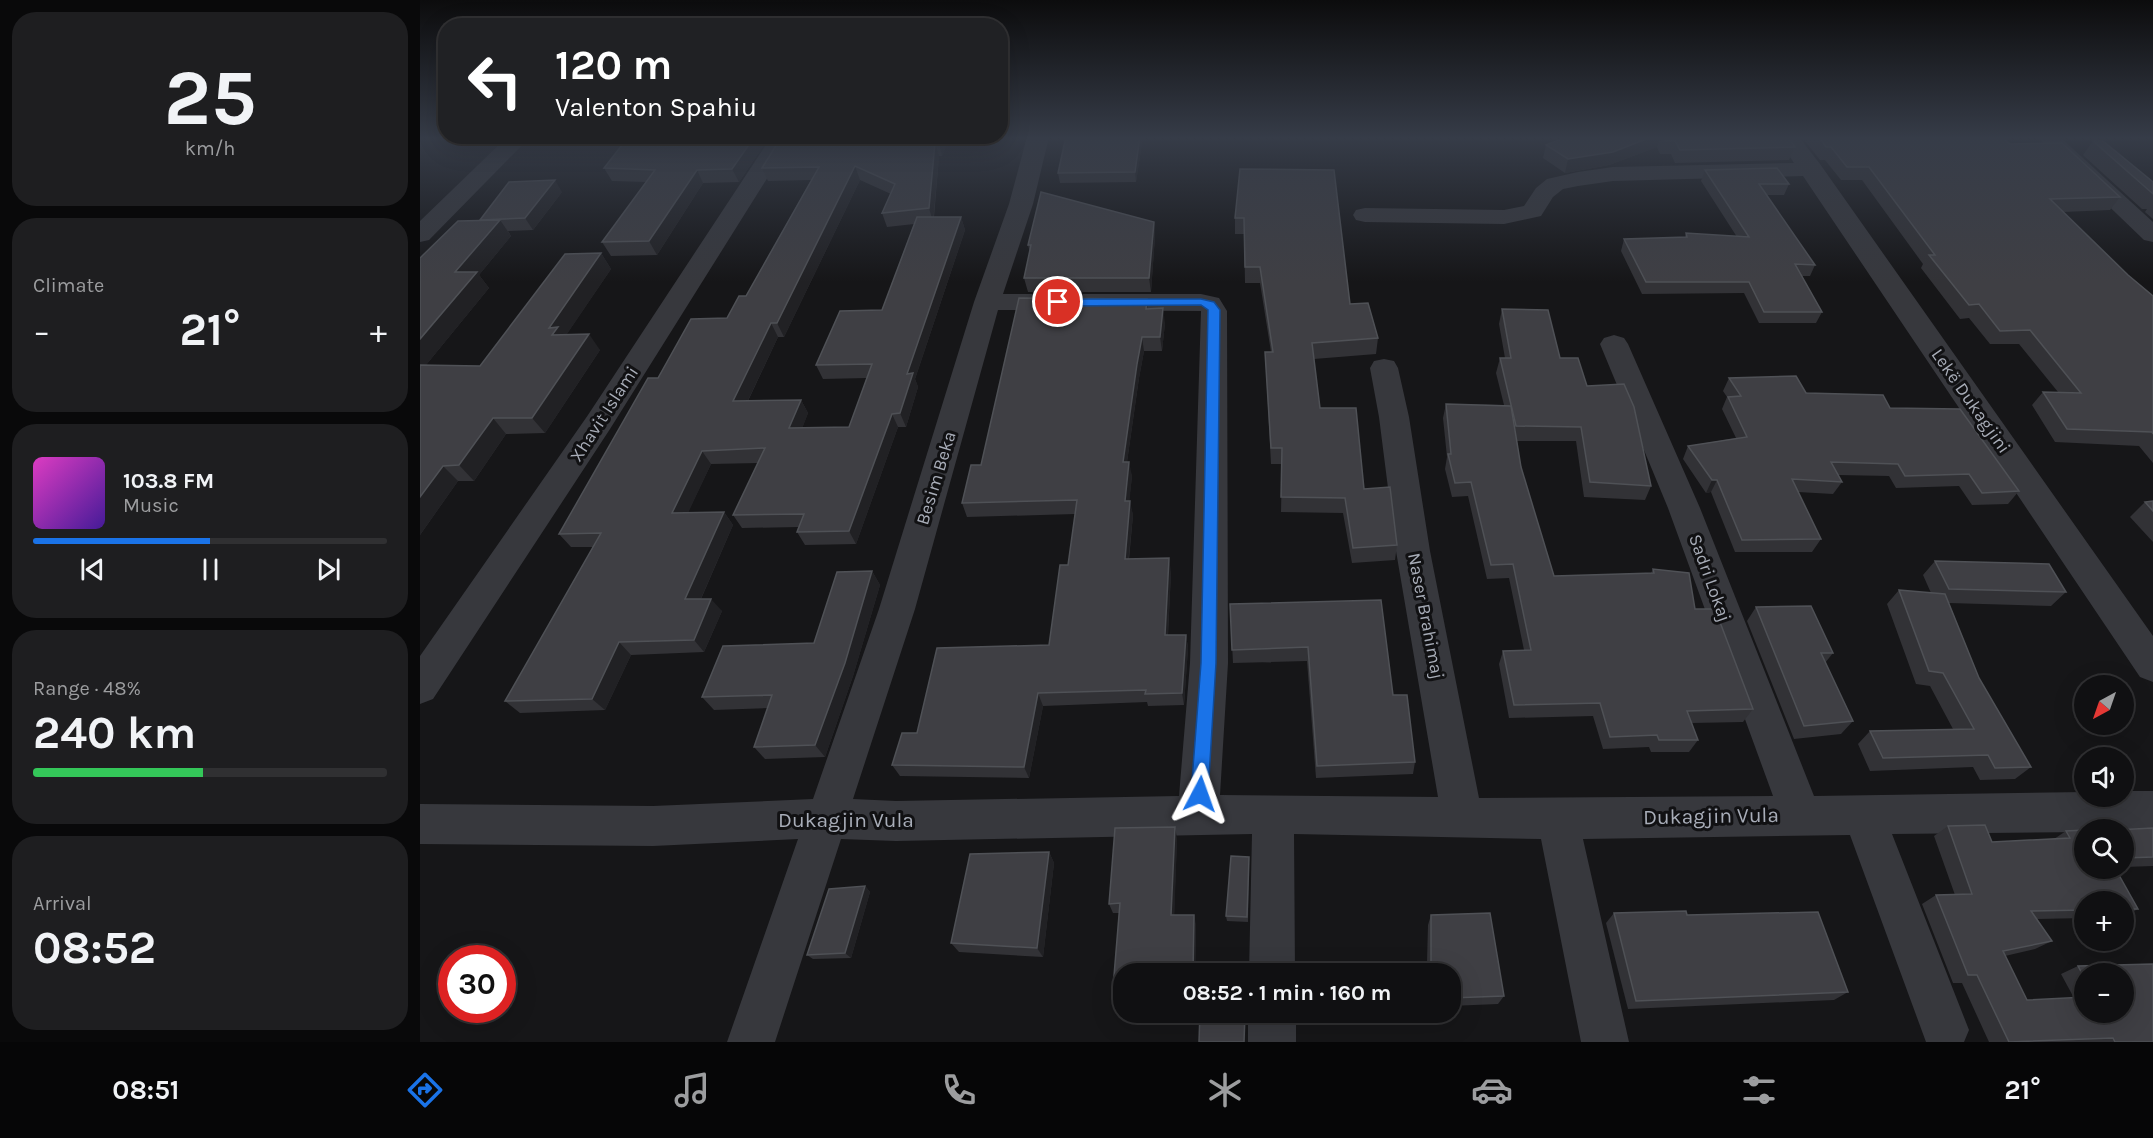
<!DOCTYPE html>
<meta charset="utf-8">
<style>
:root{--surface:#101012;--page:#1e1e20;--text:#f1f3f6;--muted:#9c9d9f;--line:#303032;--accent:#1a73e8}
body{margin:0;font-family:Karla,sans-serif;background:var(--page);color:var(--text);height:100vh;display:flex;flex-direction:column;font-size:22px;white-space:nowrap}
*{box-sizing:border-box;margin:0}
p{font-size:20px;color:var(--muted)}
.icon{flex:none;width:33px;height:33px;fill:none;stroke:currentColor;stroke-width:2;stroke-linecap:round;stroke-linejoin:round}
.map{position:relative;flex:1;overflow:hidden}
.sheet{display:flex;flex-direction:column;gap:12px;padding:12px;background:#09090a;width:420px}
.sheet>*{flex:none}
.top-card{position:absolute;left:18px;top:18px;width:570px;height:126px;border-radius:24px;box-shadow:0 6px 24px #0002,0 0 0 2px var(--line);background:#202124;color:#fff;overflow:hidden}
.needle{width:39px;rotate:220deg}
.controls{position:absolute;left:1654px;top:675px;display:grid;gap:12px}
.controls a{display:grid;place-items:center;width:60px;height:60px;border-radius:50%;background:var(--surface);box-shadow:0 6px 24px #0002,0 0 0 2px var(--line);font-size:30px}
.speed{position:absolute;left:18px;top:945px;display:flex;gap:12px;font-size:30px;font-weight:700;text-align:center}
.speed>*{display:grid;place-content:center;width:78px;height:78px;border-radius:50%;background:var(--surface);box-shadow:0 6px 24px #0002,0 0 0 2px var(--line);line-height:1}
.speed .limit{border:9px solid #d22;background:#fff;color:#111}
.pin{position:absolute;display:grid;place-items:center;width:51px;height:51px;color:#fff;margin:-26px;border:3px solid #fff;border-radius:50%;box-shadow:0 2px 6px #0007}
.me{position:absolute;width:66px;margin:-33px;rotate:4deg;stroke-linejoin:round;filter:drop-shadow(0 0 4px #0008)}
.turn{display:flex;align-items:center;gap:21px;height:126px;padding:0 18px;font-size:27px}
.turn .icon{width:78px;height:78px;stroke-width:2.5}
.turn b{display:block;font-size:42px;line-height:51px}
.big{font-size:45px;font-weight:700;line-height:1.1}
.sheet .card{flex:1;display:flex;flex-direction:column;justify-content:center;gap:9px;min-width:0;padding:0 21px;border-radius:24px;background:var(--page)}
.sheet .dial{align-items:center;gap:0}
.dial b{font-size:78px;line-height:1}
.song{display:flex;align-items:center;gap:18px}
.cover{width:72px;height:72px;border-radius:9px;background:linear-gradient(135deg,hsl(310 70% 55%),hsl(260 70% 35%))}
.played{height:6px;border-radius:3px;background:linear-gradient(90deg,var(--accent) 50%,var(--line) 50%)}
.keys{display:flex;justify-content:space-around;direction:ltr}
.heat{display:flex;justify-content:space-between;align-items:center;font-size:33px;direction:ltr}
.charge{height:9px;border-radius:4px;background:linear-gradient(90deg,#34c759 48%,var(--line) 0)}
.trip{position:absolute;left:693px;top:963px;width:348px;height:60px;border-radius:24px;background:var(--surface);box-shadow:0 6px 24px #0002,0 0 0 2px var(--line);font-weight:700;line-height:60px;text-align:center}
.tabs{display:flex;height:96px;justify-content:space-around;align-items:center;background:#060607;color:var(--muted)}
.tabs .icon{width:42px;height:42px}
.tabs .selected{color:var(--accent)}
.tabs b{font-size:27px;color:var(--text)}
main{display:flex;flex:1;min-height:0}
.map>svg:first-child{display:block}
</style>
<main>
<section class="sheet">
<div class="card dial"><b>25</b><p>km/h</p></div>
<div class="card"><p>Climate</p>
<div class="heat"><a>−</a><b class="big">21°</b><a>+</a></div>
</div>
<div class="card">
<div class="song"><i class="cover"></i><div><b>103.8 FM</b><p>Music</p></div></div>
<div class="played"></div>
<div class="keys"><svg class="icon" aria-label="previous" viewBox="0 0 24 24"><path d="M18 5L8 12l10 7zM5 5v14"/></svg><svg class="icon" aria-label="pause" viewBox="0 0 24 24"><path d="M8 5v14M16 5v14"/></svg><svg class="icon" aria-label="next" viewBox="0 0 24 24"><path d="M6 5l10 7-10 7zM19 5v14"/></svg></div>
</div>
<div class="card"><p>Range · 48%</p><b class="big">240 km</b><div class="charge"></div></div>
<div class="card"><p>Arrival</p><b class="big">08:52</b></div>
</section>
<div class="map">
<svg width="1733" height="1042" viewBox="0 0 1733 1042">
<rect width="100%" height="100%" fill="#161618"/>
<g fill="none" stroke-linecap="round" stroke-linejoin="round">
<g fill="#37383d" fill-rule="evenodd">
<path d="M87,137H110L9,240L0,242V221Z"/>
<path d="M351,137H373L190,429L13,699L0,704V656L168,415Z"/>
<path d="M607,137H629L613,204L583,294H781L799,298L807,311L808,663L800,795L1018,797L976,551L959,417L950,368L954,361L964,359L974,361L978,368L989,417L1010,551L1059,798L1353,796L1248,508L1180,344L1184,338L1194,335L1204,338L1208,344L1280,508L1394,796L1665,792V796H1704V791H1733V831L1665,830V832L1472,834L1549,1030L1544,1042H1506L1430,835L1163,839L1209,1042H1161L1121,839L874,834L875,974H829L832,834L476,841L421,839L355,1042H307L378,839L233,846L0,844V804L233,806L393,799L459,609L554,302L589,204ZM578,310L781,311L770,663L759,796L476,801L433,799L495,609Z"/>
<path d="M1357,137H1379L1400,164L1733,636V682L1720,677L1383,176L1193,181L1158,186L1143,189L1133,197L1121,216L1084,224L945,222L936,220L933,215L936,210L945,208L1084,210L1104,206L1116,188L1127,179L1158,172L1193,167L1374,163Z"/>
<path d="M1617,137H1640L1733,222V242L1724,240Z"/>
<rect x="828" y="1012" width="48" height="30"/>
</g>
</g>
<g fill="#323236" fill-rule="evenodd">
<path d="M209,136H350L319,182L283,183L237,255L191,256L182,242L226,182L192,181L184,168Z"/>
<path d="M530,136L522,156H519L514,217H541L545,230L495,379L498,387L486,427H478L436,544L385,545L377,532L378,527L322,528L313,515L338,463L291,464L268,512H304L313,525L281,599L302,611L284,652L211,655L185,710L100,713L85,701L173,547H151L139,534L238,378L307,318L326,296L391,180L348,181L342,168ZM440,180L471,194L462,213L467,227L494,224L462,310L396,365L403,379L447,378L429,427L382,428L388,413L381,400L328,401L358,337H364Z"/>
<path d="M646,136H723L716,182L640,183L638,173Z"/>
<path d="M1149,136H1368L1375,147L1369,160L1255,163L1251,154H1240L1237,147L1189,165L1145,173L1123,158L1126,145Z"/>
<path d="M1381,136H1581L1590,144L1700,197L1690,210L1643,212L1708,275L1733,296V463L1719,446L1635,442L1612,405L1623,392H1638L1599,344H1570L1549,318L1540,319L1501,268L1503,264L1442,180H1421L1405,160H1400Z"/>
<path d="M1673,141L1733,195V219L1725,212L1727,209H1722L1663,155Z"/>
<path d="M820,169L958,338L956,354L894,359L900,408L944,489L977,545L975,560L932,563L923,513L861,512L862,464H851L845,352H851L840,283H825L824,234H815V218Z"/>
<path d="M1285,170L1369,184L1364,195H1346L1395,265L1390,276H1382L1402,312L1396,323H1339L1324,293L1222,294L1201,251L1204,239L1265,237L1266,233L1317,237L1281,181Z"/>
<path d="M142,192L113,230L88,231L91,236L59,275L69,288L6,365L60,366L181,253L191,269L146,335L180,350L125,433L86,434L54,481H38L0,535V258L60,220Z"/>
<path d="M734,222L735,236L731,292H608L604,278L610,253L608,245Z"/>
<path d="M727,299L728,309L745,323L742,351H724L719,378L707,462L712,476L709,501L713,515L709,559L751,572L748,635H766L768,648L764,705L728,706L727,702L623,706L609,778L480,776L472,765L497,733L629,645L648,565L655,514L547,517L542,503L561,465Z"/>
<path d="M1082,309L1140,358L1167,386L1231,486L1225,500L1164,497L1156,441H1097L1101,467L1134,576L1231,573L1233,569L1275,609L1333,709L1323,722L1272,723L1278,740L1269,752H1231L1229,747L1183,749L1173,716L1089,718L1079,664L1083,651L1104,650L1089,578L1067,579L1048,496L1032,497L1025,469L1027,457L1023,418L1026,404L1084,405L1076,373L1080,358H1085L1079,324Z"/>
<path d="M1309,378L1470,408L1599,491L1588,504L1552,505L1539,486L1476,488L1469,476L1418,475L1422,482L1413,494L1378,492L1401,539L1392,552H1315L1291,492L1286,493L1263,459L1268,446L1316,438L1302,409L1307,397L1303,391Z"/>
<path d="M1733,501V542L1710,517L1725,502Z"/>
<path d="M1515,561L1646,592L1631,606L1529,603L1559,678L1611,767L1595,779L1560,780L1553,767L1450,771L1438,744L1450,731L1533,729L1510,686L1496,684L1467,604L1479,590L1511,593L1503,575Z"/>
<path d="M452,571L460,585L433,676L405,757L345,759L334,747L348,708L294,710L282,697L394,643Z"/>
<path d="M810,604L973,695L995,762L993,774L896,778L887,661L813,663Z"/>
<path d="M1336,607L1413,653L1405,663L1433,721L1421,734L1374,739L1327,621Z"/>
<path d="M1565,825L1572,842L1634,839L1646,831L1665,830V868H1695L1718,909L1704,916V902H1665V918L1617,919L1632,941L1615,949L1585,956L1607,1000L1654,998L1641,974L1658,966L1733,964V1042H1569L1542,983H1533L1502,904L1516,895H1535L1514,836L1528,826ZM1665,974H1704V1012H1665Z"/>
<path d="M1733,828V866L1704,867V830Z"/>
<path d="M757,838L754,915L776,924L775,974H704V996H698L693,988L699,913H693L689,904Z"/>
<path d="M629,852L634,863L623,957L539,952L531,943Z"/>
<path d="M829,857L828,922L807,921L806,916Z"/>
<path d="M445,886L450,892L431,958L393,959L387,955Z"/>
<path d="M1194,913L1267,915L1428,992L1414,1000L1208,1009L1186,923Z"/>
<path d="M1011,915L1084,996L1078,1004L1030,1006V974H989V971L992,962H1007L1008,925Z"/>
</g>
<g fill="#212124">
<path d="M335,136H350L319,182L312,169Z"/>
<path d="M521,136H530L522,156L519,143Z"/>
<path d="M720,136H723L716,182L715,172Z"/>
<path d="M1234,136H1241L1237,147L1189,165L1145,173L1148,159Z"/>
<path d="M515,143L519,156L513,222L509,208Z"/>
<path d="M435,166L440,180L364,337L357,323Z"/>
<path d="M277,170L283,183L237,255L229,241Z"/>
<path d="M135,180L142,192L113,230L105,218Z"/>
<path d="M541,217L545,230L495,379L498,387L486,427L480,413L487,374Z"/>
<path d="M80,220L91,236L59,275L69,288L6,365L12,372L0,376V339L35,272Z"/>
<path d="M734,222L735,236L731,292L729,278Z"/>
<path d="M181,253L191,269L145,337L132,335L129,328Z"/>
<path d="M743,308L745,323L742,351L740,337Z"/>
<path d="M351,323L358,337L321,415L313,401Z"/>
<path d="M169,334L180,350L125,433L112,418Z"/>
<path d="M722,337L724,351L719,378L705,476L703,462L717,364Z"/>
<path d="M381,400L388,413L377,442L369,428Z"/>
<path d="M472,414L478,427L436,544L429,531Z"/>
<path d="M73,418L86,434L54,481L39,465Z"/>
<path d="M282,451L291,464L262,526L252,513Z"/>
<path d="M709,462L712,476L708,516L705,501Z"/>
<path d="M23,466L38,481L0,535V497Z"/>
<path d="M1292,480H1297L1291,492L1286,493Z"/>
<path d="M710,501L713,515L707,573L705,559Z"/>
<path d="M304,512L313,525L275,612L265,599Z"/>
<path d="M749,558L751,572L747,649L745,635Z"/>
<path d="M452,571L460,585L433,676L405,757L395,745Z"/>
<path d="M291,599L302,611L284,652L274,640Z"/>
<path d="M766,635L768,648L764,705L762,693Z"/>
<path d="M199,642L211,655L185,710L172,699Z"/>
<path d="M618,693L623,706L609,778L604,767Z"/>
<path d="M755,827L757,838L754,925L751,915Z"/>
<path d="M629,852L634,863L623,957L617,948Z"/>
<path d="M445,886L450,892L431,958L425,953Z"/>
<path d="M774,915L776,924L775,974H773Z"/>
<path d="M825,1012H826L825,1042H824Z"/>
</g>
<g fill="#3f3f44" stroke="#4f5156" stroke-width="1.5">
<path d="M209,136H335L312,169L277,170L229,241L182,242L235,170L184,168Z"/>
<path d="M362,136H521L519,143H515L509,208L462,213L475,184L435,166L357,323H351L313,401L381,400L369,428L429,427L452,364L396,365L420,311L462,310L497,217H541L487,374L493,373L480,413L472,414L429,531L377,532L384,514L313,515L345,448L282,451L252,513L304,512L265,599H291L274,640L199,642L172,699L85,701L181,533L139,534L228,378H238L271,319L307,318L319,296H326L399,167L342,168Z"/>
<path d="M646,136H720L715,172L638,173Z"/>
<path d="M1149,136H1234L1193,152L1148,159L1126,145Z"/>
<path d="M1243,136H1368L1375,147L1260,150L1255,141H1245Z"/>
<path d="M1398,136H1581L1590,144L1642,143L1700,197L1630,199L1708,275L1733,296V434L1732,432L1647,429L1623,392L1661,393L1610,330L1580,331L1559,304L1549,305L1509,255H1515L1449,167H1427L1411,147H1406Z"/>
<path d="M1673,141H1683L1733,182V194Z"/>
<path d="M1357,168L1369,184H1339L1395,265L1375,264L1402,312H1344L1329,282H1226L1204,239L1267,237L1266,233L1329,237L1285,170Z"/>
<path d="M820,169L914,170L930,304L948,303L958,338L892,343L900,408H936L944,489L970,487L977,545L933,548L925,498L861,497L862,448H851L845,352H853L840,267H825L824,218H815Z"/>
<path d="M135,180L105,218L60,220L89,182Z"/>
<path d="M621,192L734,222L729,278H604L611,245H608Z"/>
<path d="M80,220L35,272H57L0,339V258L38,221Z"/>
<path d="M181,253L129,328L138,327L132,335L169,334L112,418H73L39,465L23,466L0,497V365L60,366L145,254Z"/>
<path d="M599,298L727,299L726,309L743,308L740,337H722L717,364L703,462H709L705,501H710L705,559L749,558L745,635H766L762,693L725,694L726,690L618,693L604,767L472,765L482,733H497L517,648L629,645L640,565H648L657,500L542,503L551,465H561Z"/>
<path d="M1082,309L1128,310L1140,358H1158L1167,386L1204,384L1214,407L1231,486L1170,482L1161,427L1096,426L1080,358H1091Z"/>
<path d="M1376,376L1386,393L1463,395L1470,408L1540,409L1599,491L1562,493L1549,474L1485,476L1478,464L1411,462L1422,482L1372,479L1401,539L1322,540L1297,480H1292L1268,446L1327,437L1308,397L1321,396L1309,378Z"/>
<path d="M1026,404L1091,406L1101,467L1134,576L1234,573L1233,569L1269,573L1275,609H1295L1333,709L1267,711L1278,740H1239L1237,735L1190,737L1180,703L1094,705L1083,651L1111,650L1093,564L1071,565L1051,482L1035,483L1028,454H1031Z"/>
<path d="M1733,501V511L1725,502Z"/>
<path d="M1515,561L1629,564L1646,592L1529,589Z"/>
<path d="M452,571L425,663L395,745L334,747L352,695L282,697L303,646L394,643L417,572Z"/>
<path d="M1479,590L1525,594L1559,678L1611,767L1575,768L1568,755L1463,758L1450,731L1554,729L1523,673L1509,671Z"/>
<path d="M961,600L973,695H987L995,762L897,766L888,647L812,650L810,604Z"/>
<path d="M1391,606L1413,653H1401L1433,721L1384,726L1336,607Z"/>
<path d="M1565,825L1572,842L1650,838L1646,831L1665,830V868H1695L1718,909H1704V902H1665V910L1611,911L1632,941L1583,951L1607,1000L1665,997V1012H1704V974H1665V979L1658,966L1733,964V1042H1695L1693,1038L1589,1042L1557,975H1548L1516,895L1552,894L1528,826Z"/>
<path d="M755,827L751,915H774L773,974H704V988H693L700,903L689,904L695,828Z"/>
<path d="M1733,828V857L1704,858V830H1696Z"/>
<path d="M629,852L617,948L531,943L550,854Z"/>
<path d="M811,856L829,857L827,917L806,916Z"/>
<path d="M445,886L425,953L387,955L409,889Z"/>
<path d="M1266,911L1267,915L1398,912L1428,992L1216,1001L1194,913Z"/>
<path d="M1070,913L1084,996L1030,998V974H994L992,962H1011V915Z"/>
<path d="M826,965L825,974H782V966Z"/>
<path d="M780,1012H825L824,1042H779Z"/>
</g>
<linearGradient id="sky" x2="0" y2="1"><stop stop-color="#0c0c0d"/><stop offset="0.49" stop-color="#363c48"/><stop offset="1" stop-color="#363c48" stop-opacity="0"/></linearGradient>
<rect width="1733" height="282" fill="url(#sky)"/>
<path fill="#1a73e8" stroke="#114b97" stroke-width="1.5" d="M781,299L794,302L800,310L796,663L788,794L786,800L780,802L774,800L771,794L781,663L788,310L781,305L638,306L633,302L638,299Z"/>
<g text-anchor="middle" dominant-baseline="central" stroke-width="6" stroke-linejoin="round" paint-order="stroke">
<g font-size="18" fill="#a8adb8" stroke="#111113">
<text transform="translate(1551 401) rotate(55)">Lekë Dukagjini</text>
<text transform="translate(184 414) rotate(-57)">Xhavit Islami</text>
<text transform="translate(516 478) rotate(-73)">Besim Beka</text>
<text transform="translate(1290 578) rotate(70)">Sadri Lokaj</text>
<text transform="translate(1006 616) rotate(79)">Naser Brahimaj</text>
</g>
<g font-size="21" fill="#a8adb8" stroke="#111113">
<text transform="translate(1291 816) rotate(-1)">Dukagjin Vula</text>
<text x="426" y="820">Dukagjin Vula</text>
</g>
</g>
</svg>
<div class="controls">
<a><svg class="needle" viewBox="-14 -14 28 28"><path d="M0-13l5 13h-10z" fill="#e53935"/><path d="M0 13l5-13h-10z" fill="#9c9d9f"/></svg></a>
<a><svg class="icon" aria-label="sound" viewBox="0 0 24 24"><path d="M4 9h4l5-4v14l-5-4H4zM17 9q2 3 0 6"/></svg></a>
<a><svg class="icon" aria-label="search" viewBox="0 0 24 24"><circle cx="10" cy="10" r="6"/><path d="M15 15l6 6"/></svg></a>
<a>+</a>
<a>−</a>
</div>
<div class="speed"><div class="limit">30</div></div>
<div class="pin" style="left:638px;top:302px;background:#d93025"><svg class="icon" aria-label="arrive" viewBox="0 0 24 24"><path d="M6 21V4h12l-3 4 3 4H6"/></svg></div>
<svg class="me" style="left:780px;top:794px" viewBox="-20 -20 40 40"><path d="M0-17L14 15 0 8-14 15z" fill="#1a73e8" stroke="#fff" stroke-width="4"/></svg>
<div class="trip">08:52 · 1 min · 160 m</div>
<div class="top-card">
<div class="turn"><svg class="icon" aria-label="left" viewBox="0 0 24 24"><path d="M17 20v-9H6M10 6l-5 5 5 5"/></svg><div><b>120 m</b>Valenton Spahiu</div></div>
</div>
</div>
</main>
<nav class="tabs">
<b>08:51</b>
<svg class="icon selected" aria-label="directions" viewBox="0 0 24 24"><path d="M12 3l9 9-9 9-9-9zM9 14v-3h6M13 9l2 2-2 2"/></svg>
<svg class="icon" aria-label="music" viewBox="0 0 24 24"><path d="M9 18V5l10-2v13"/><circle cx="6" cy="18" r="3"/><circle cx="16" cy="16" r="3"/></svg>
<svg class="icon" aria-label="phone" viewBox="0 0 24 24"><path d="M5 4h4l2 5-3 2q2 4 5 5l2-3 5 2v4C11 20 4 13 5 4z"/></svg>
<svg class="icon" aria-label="climate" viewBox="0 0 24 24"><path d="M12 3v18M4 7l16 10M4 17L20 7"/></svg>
<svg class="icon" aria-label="car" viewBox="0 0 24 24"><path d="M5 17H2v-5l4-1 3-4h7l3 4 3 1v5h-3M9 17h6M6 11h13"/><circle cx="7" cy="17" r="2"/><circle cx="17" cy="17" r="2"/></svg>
<svg class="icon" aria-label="filters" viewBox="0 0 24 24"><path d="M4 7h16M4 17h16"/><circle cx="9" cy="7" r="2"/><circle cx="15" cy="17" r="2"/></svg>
<b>21°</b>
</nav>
